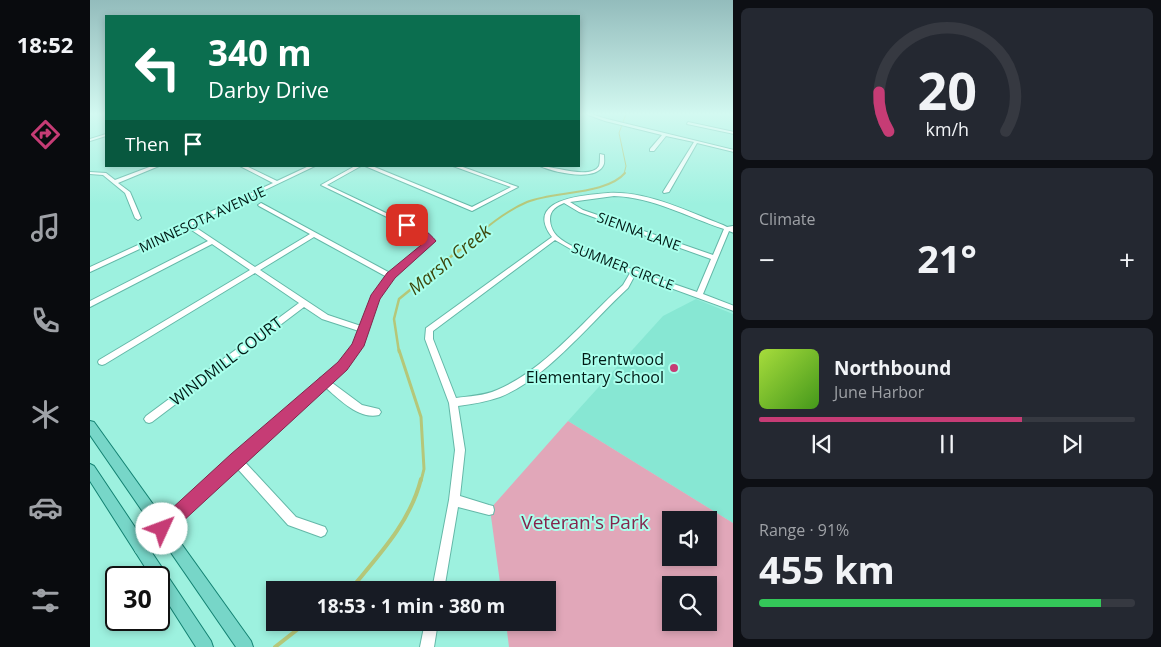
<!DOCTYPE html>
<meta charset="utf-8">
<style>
:root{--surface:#171b24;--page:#242831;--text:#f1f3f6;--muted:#9ea1a6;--line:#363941;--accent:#c63c75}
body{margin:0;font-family:"Open Sans",sans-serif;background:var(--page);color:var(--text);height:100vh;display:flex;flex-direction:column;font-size:19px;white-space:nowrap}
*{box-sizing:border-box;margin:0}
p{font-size:16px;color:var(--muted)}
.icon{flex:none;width:28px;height:28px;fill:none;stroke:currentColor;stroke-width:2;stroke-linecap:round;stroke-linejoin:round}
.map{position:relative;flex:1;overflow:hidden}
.side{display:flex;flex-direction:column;gap:8px;padding:8px;background:#0d0f14;width:428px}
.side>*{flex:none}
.banner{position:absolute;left:15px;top:15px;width:475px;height:152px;border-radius:0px;box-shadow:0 2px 8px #0003;background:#0b6e4f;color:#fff;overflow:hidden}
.buttons{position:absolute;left:572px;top:511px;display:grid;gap:10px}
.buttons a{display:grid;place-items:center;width:55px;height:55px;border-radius:0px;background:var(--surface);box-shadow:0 2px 8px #0003;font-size:25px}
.speed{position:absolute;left:15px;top:566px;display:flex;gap:10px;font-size:25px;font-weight:700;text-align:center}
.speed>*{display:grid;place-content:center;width:65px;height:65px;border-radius:50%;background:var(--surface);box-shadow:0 2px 8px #0003;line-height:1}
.speed .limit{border:2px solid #111;border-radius:8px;background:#fff;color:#111}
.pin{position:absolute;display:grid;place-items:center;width:42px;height:42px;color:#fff;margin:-21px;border-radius:10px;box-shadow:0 2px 8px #0006}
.me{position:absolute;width:55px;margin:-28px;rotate:47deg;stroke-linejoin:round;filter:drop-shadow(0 0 4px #0008)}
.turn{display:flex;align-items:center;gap:18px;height:105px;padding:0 20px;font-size:22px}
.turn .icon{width:65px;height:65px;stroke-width:2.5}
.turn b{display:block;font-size:35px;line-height:42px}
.then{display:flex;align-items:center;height:48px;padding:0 20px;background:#0003;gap:10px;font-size:19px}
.big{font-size:38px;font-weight:700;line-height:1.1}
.side .card{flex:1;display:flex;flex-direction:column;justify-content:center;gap:8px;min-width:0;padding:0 18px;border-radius:8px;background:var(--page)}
.side .dial{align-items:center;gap:0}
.dial svg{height:130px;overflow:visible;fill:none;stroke:var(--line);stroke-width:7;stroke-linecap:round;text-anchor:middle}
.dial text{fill:var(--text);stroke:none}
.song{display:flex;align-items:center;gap:15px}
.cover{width:60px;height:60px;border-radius:8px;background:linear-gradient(135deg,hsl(80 70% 55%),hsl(100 70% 35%))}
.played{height:5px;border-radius:2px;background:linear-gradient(90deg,var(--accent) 70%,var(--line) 70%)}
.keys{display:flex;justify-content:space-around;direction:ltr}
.heat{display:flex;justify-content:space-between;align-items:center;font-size:28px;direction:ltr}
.charge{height:8px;border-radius:4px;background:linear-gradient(90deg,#34c759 91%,var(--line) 0)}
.trip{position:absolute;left:176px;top:581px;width:290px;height:50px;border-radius:0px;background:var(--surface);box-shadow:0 2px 8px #0003;font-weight:700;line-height:50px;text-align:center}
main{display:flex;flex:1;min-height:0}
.tab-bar{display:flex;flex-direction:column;width:90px;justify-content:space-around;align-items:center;background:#090b0e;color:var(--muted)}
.tab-bar .icon{width:35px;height:35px}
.tab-bar .selected{color:var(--accent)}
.tab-bar b{font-size:22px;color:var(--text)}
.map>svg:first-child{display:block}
</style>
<main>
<nav class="tab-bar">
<b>18:52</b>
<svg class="icon selected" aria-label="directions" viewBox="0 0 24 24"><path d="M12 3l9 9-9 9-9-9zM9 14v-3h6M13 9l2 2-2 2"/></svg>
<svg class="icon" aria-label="music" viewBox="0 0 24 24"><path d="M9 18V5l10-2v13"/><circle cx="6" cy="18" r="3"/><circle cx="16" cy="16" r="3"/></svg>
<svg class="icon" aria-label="phone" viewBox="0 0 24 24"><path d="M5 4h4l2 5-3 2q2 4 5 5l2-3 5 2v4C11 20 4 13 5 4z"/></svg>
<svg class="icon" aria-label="climate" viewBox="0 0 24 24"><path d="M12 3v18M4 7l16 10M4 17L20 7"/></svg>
<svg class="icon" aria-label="car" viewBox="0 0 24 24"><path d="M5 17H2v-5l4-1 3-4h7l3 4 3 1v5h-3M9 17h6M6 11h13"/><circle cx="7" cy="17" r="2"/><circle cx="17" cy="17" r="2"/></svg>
<svg class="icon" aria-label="filters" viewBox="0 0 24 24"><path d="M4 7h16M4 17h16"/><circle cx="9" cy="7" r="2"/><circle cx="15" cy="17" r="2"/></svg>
</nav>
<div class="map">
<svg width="644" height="647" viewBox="0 0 644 647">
<rect width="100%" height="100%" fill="#9df1df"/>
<path fill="#87e7d3" d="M606,299L643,314V523L478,421L573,316Z"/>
<path fill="#e1a7b9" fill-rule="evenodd" d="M478,421L643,523V647H419L416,623L458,622V590H411L400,509ZM581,520H619V558H581ZM581,585H619V622H581Z"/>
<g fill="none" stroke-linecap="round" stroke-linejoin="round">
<path stroke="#b5c779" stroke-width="1" d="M534,174L536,166L529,133L536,114"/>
<path stroke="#b5c779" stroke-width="2" d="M368,252C389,234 411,213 437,202C464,191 516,195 535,173"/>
<path stroke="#b5c779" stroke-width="2.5" d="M309,352L304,319L309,299L369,250"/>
<path stroke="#b5c779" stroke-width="3" d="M309,350L331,417L334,469L331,481"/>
<g stroke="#b5c779" stroke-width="4">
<path d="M260,590C288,556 320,523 331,479"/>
<path d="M185,647L217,622"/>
</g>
<g stroke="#64b8a8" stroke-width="2">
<g id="minor">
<path d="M496,114H501L517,119L644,150V152L607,143L579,192L574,193L573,192L604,142L576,136L564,151H560V149L572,135L515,121Z"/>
<path d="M598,122L644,132V134L597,124Z"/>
<path d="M16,134V136L0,141V139Z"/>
<path d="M510,154L514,155C514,159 515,163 513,166C504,182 463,172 450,166C463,166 501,180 509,166C510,163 510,158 510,154Z"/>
<path d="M62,166H69L28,183L40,192L51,218L48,220L45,218L35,193L13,175L0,174V172L16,173L25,180Z"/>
<path d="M150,166H156L187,181L219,166H225L102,225L165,267L220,234L169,206L168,205L171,203L300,273L338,241L332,234L231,185L265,166H271L237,185L336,232L345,241L303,278L288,299L271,348L256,368L241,382L272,405L289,409L291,412L289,415C269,420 249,399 235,387L153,460L206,517L235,527L237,531L235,535L231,537L198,525L146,467L54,553L50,555L46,553L44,549L46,545L142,456L229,382L230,378C241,376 257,356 264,346C266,342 268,336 269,331L232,319L214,307L62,422L59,423L56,422L54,419L56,416L209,303L165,273L15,364L12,365L9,364L8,362L9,360L160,270L122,244L0,307V301L118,241L97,227L0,272V267L183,183ZM224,237L297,277L281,298L271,326L238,315L170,270Z"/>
<path d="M275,166H282L382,207L421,187L363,166H370L428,187L382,211Z"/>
<path d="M518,193C558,191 596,211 633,225L637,227L643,226L644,233L639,231L613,294L644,306V311L545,275L538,288C501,322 456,379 410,397C396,402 382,404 368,406L375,450L370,496L399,505L403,506L404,510L403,514L399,515L368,507L354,590H342L359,500L365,450L359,403L335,339L336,328L462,237C433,199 494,195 518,193ZM524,196C563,197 597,217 634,229L623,255L493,210L480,202ZM474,203L489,212L621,259L607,292C575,281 543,270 512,258C497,252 479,247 467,236C463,232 460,225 460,219C460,210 467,206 474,203ZM465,240L484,251L540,273L533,285C494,320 456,369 407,390C394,396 379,396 366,398L343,339V331Z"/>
<path d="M335,622H348L344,647H330Z"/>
</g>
</g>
<g stroke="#138272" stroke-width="2">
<g id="major">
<path d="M0,421L4,422L161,641L163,647H146L0,435Z"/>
<path d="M0,464L4,466L121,641L123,647H106L69,589V578H62L0,481Z"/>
</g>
</g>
<use href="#minor" fill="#fff" fill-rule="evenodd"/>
<use href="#major" fill="#77d6c8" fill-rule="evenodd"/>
</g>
<linearGradient id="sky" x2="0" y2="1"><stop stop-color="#93bcbc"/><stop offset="0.56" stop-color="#d3f9f1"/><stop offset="1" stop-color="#d3f9f1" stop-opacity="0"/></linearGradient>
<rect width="644" height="204" fill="url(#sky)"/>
<path fill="#c63c75" stroke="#81274c" d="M314,223C326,222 339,232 346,241L305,278L290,299L274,346L257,370L78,535L72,538L66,535L63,529L66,523L141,454L248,362L262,344L281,295L297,273L336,241L331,235L314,227Z"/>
<circle fill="#c63c75" stroke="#aaffec" stroke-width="2" cx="584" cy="368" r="5"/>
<g text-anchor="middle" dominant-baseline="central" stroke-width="4" stroke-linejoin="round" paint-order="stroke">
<g font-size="14" fill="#011b16" stroke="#aaffec">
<text transform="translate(112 219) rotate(-25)">MINNESOTA AVENUE</text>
<text transform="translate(549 231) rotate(20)">SIENNA LANE</text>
<text transform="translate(533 266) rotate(21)">SUMMER CIRCLE</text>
</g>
<g font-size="16" fill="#011b16" stroke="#aaffec" text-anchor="end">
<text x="574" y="359">Brentwood<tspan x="574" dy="18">Elementary School</tspan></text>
</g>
<g font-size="16" fill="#011b16" stroke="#aaffec">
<text transform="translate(136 361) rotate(-37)">WINDMILL COURT</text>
</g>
<g font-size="18" font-style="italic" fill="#3e490e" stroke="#aaffec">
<text transform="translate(359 259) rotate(-39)">Marsh Creek</text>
</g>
<g font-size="19" fill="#85264d" stroke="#aaffec">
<text x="495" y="522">Veteran's Park</text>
</g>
</g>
</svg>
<div class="buttons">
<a><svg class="icon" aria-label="sound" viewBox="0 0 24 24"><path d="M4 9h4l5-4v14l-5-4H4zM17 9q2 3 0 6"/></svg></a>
<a><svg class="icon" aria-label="search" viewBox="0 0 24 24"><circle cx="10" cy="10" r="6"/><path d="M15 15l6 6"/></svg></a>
</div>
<div class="speed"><div class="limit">30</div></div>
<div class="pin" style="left:317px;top:225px;background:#d93025"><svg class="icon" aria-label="arrive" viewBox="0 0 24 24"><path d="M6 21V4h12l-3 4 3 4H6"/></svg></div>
<svg class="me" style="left:72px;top:529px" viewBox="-20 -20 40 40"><circle r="19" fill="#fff"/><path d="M0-13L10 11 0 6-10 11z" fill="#c63c75"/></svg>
<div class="trip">18:53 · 1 min · 380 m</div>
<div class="banner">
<div class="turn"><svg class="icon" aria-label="left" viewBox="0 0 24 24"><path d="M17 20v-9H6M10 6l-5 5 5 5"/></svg><div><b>340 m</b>Darby Drive</div></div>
<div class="then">Then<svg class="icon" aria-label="arrive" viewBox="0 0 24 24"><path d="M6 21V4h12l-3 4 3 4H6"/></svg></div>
</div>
</div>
<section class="side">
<div class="card dial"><svg viewBox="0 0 100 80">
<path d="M14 69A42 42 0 1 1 86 69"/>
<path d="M14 69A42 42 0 0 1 8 45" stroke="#c63c75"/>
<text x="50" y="56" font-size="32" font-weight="700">20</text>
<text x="50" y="72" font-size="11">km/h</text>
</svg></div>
<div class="card"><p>Climate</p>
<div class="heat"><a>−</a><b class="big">21°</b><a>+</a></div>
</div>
<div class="card">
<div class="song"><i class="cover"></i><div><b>Northbound</b><p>June Harbor</p></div></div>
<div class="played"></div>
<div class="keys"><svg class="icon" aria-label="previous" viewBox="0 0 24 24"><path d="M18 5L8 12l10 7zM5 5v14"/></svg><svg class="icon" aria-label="pause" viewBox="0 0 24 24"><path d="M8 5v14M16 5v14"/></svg><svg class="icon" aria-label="next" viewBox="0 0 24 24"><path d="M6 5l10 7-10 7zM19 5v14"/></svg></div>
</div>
<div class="card"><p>Range · 91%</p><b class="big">455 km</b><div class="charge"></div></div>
</section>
</main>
